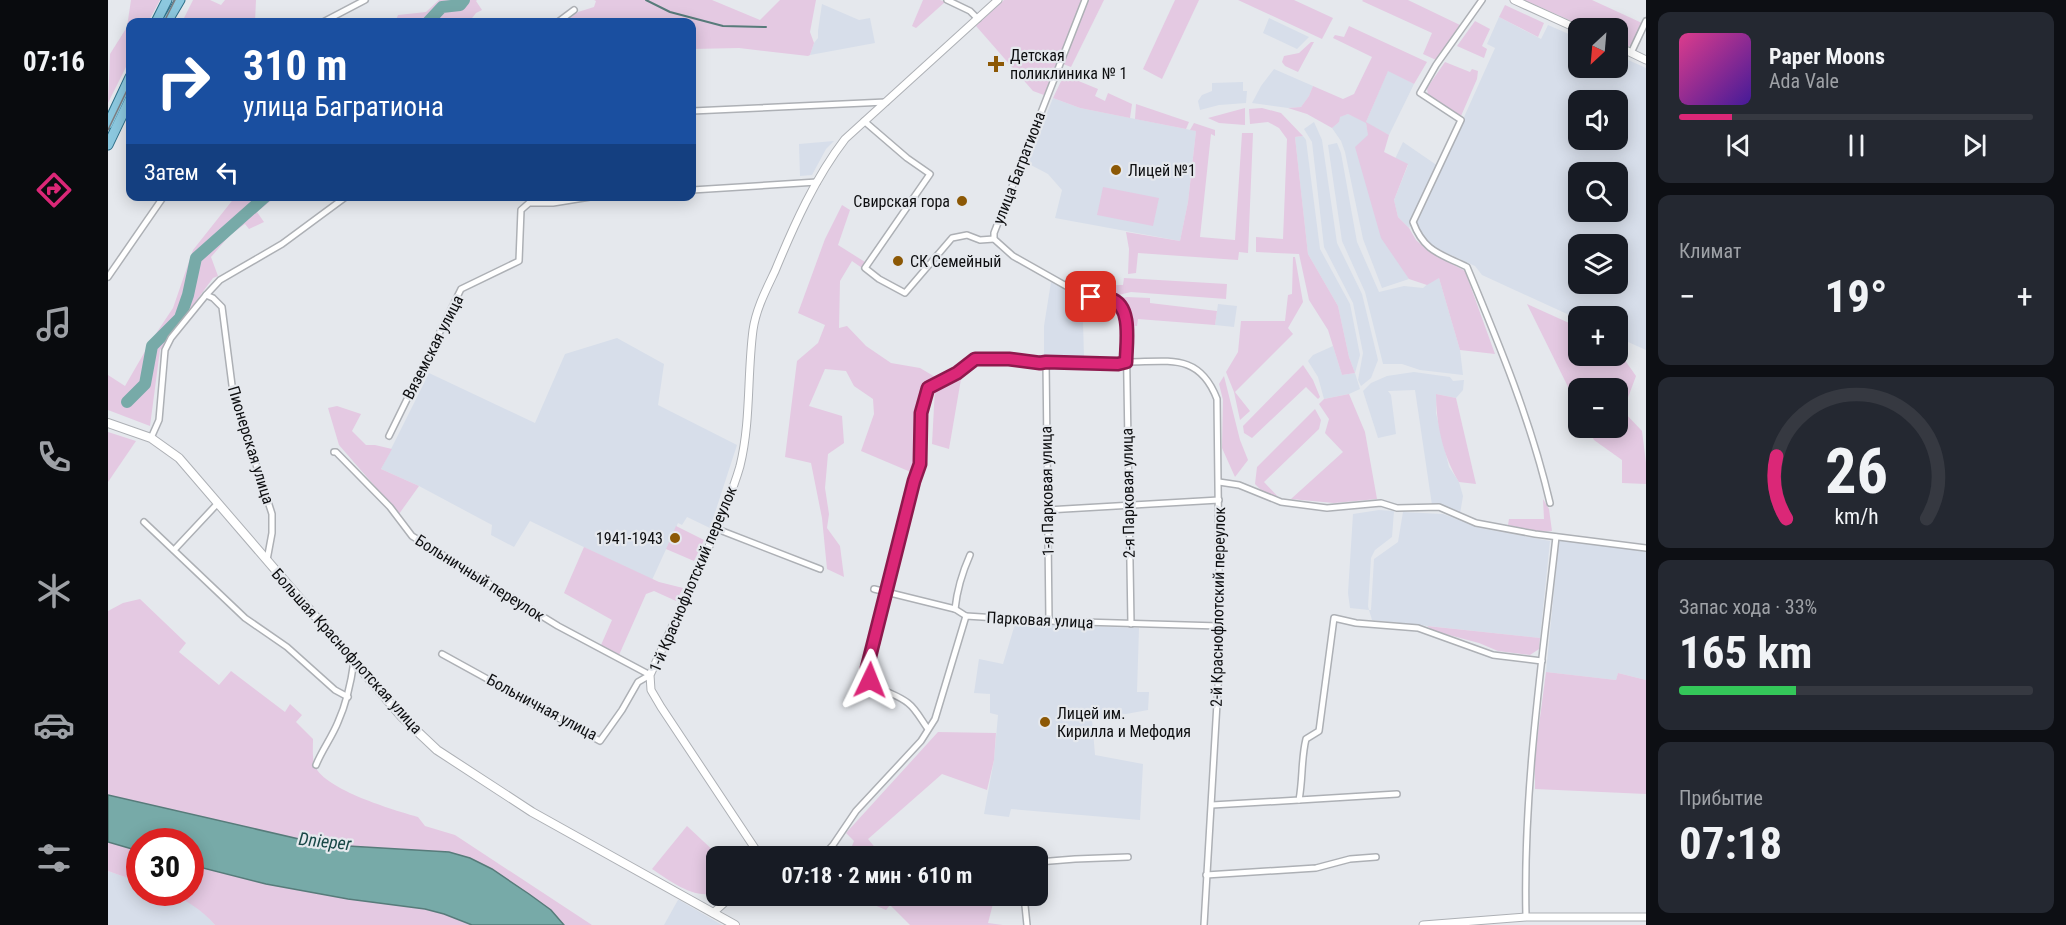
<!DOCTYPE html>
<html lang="ru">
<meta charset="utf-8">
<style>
:root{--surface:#171b24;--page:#242831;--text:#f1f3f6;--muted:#9ea1a6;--line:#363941;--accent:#db2777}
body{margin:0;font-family:"Roboto Condensed",sans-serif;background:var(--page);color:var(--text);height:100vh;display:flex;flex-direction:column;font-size:22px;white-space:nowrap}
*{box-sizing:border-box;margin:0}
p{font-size:20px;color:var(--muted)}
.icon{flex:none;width:33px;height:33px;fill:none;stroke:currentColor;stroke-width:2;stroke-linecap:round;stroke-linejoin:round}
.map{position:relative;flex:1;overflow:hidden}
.sheet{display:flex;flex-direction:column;gap:12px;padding:12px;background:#0d0f14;width:420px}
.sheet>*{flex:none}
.hud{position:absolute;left:18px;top:18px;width:570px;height:183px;border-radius:12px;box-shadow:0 3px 15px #0003;background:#1a4fa0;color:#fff;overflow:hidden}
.needle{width:39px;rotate:206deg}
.buttons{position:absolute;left:1460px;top:18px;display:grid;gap:12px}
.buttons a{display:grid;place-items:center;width:60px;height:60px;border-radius:12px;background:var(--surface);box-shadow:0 3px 15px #0003;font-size:30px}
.speed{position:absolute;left:18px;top:828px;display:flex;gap:12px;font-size:30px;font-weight:700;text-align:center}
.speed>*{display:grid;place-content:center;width:78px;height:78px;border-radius:50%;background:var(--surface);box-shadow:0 3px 15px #0003;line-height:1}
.speed .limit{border:9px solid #d22;background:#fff;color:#111}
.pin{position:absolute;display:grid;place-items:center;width:51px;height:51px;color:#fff;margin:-26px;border-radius:12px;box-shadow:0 3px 9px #0006}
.me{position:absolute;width:66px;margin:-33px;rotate:2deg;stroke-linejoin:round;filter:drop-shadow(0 0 4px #0008)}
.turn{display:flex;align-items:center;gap:21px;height:126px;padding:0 18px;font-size:27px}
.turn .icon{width:78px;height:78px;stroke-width:2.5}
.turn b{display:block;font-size:42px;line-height:51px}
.then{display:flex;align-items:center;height:57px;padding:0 18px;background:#0003;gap:12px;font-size:22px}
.big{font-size:45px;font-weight:700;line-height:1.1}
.sheet .tile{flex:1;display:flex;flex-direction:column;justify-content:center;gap:9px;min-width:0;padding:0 21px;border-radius:12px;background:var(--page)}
.sheet .dial{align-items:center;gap:0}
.dial svg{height:156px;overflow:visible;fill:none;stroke:var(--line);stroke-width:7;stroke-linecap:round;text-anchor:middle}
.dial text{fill:var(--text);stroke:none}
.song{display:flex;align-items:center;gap:18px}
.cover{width:72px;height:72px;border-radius:9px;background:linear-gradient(135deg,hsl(330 70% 55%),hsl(260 70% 35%))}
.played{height:6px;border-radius:3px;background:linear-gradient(90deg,var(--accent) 15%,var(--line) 15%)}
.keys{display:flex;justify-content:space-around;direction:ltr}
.heat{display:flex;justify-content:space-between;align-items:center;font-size:33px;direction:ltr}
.charge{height:9px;border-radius:4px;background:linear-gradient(90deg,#34c759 33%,var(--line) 0)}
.trip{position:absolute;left:598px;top:846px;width:342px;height:60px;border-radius:12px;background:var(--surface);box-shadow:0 3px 15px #0003;font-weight:700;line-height:60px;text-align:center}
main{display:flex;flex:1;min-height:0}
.tabs{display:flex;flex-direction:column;width:108px;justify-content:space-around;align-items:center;background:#090b0e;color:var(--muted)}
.tabs .icon{width:42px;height:42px}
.tabs .active{color:var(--accent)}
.tabs b{font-size:27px;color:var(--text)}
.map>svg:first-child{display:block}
</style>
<main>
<nav class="tabs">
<b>07:16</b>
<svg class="icon active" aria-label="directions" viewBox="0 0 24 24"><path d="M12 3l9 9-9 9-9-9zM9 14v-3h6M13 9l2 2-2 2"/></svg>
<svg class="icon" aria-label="music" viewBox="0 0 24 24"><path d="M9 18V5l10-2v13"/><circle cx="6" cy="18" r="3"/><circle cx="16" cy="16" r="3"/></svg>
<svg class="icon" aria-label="phone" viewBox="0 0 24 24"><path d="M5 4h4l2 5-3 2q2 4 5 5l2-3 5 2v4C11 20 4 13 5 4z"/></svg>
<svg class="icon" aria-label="climate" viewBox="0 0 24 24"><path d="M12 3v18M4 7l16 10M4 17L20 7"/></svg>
<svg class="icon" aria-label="car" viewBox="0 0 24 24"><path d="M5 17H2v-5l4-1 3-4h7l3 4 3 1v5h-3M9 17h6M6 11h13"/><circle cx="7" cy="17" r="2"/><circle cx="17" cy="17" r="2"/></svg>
<svg class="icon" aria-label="filters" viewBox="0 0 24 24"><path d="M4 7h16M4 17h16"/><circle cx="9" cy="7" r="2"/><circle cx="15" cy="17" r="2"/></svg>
</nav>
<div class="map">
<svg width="1538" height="925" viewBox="0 0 1538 925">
<rect width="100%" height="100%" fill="#e5e8ed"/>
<g fill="#d7deea" fill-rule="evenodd">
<path d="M714,4L751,20L762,18L767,43L702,55L706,43L710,38V31Z"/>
<path d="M1391,17L1433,39L1440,25L1470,38V68H1509V55L1538,68V350L1509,337V316H1470V319L1374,275L1367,266L1321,245L1308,224L1387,48L1379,44ZM1470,100H1509V140H1470ZM1470,172H1509V212H1470ZM1470,244H1509V284H1470Z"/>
<path d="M1161,18L1201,37L1189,49L1155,33Z"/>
<path d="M1166,69L1205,86L1201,96L1193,107L1180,108L1144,103L1153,86Z"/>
<path d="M1280,70L1306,84L1281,135L1258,124L1295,269L1301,279L1274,288L1255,239L1237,152L1233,141L1224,128L1231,122V117L1240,114L1258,122Z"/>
<path d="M1135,82V91H1139L1138,103L1111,105L1092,110L1090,101L1094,95L1104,91V83Z"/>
<path d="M945,98L972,108L1088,131L1080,202L1072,241L947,218L954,190L940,174L919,163Z"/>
<path d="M1206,122L1214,140L1229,243L1254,294L1270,360L1263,378L1253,386L1250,380L1255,353L1245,303L1216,247L1204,142L1196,129Z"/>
<path d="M1195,136L1198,140L1212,249L1242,304L1252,355L1247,373L1252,389L1241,394L1216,399L1210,377L1200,361L1205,355L1225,346L1234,375L1247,373L1241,357L1230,306L1200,254L1187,137Z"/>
<path d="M726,141L718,149L704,175L692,176L691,144Z"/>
<path d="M1295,142L1330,166L1301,228L1290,217L1286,200L1300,165L1287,159Z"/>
<path d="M1229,143L1233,153L1249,242L1271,292L1296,286L1315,288L1322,282L1331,278L1352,350L1355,375L1312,370L1294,364H1275L1257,292L1234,241L1220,145Z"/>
<path d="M943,282L979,300L975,322L976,357H936V326Z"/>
<path d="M1110,304L1129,306L1126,327L1107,325Z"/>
<path d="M509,338L556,364L550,405L629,445L602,528L579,517L574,525L570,523L544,580L422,521L406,547L383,535L384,525L311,486L273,469L321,373L427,423L457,354Z"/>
<path d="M1306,372L1342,377L1345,381L1356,380L1355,390L1348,398L1328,394V413L1341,467L1351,482L1355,496L1352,514L1335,505H1324L1307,390L1280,391L1283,395L1288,434L1270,438L1255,391L1263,383L1279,376Z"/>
<path d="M1271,510L1286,511L1284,537L1267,550L1263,558L1260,606L1261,610H1263L1266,559L1290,542L1295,512L1335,514L1372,528L1442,541L1432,638L1264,620L1261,610L1242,608L1240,593L1245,514Z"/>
<path d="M1451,540L1538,550V680L1510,673L1508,680L1438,672Z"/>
<path d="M907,624L1031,628L1029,692H1041L1040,710L1018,714L998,713V719H984L987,755L1035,764L1032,820L903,809L901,817L876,814L886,760L890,715L882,713V694L866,693L871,659L895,664Z"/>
<path d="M0,871L31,882L32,892L59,893L74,898L93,910L107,925H0Z"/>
<path d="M570,900H571L614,925H556Z"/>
</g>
<g fill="#e4c9e2">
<path d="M23,0H52L40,22H22V59L0,103L2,54L19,27Z"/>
<path d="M85,0H102L113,5L117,0H148L147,22H74Z"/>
<path d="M331,0H369L368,1L374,10L368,13L361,22H281L288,20L290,15L318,12Z"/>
<path d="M486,0H604L652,20L672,0H708L702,32L706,43L702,55L700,56L631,48L584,49V22H457L470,12L486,7L488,1Z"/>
<path d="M815,0H832L837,2L808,28L804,26Z"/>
<path d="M896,0H974L936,95L925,91L868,26Z"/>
<path d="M980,0H996L963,67L955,64Z"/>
<path d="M1067,0H1091L1054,79L1035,69Z"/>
<path d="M1130,0H1186L1225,18L1214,39Z"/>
<path d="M1255,0H1300L1352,25L1328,60L1315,54L1324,33L1254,1Z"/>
<path d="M1416,0H1484L1534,23L1525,43L1520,47L1509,42V28H1479Z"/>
<path d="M1397,5L1436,23L1430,37L1391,17Z"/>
<path d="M1367,21L1382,29L1374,46L1379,49L1376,58L1349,46Z"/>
<path d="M1241,26L1319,62L1306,84L1280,71L1258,122L1281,135L1276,152L1300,164L1286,200L1290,217L1301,228L1308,240L1320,251L1357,271L1387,354L1352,350L1331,278L1319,285L1301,279L1273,238L1247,147L1260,135L1258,123L1240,114L1232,117L1231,122L1224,128L1199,114L1180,108L1193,107L1201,96L1205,86L1235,99L1246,94L1264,57L1225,38L1227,35L1236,37Z"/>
<path d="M1203,42H1206L1190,72L1177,66L1174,62L1176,56L1191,53Z"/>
<path d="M1337,62L1362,72L1364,69L1370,71L1369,79L1353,116L1320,96L1319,88Z"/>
<path d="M956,75L990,89L987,96L997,101L1000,93L1024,104L1022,118L972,108L945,98Z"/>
<path d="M1028,104L1081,122L1078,129L1027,119Z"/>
<path d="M1137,108V125L1111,123L1100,118Z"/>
<path d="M1154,108L1173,113L1195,136L1187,137L1200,254L1230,306L1241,357L1247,373L1234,375L1220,330L1201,300L1191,254L1148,252V237L1175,239L1179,139L1171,128L1160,122L1142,124L1141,109Z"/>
<path d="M1086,123L1107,130V136L1103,134L1092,237L1127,240L1134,133H1145L1140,253L1131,252L1130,260L1030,253L1028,273L1020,274L1021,249L1018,232L1072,241L1080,202L1088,131L1082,130Z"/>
<path d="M995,187L1051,198L1045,226L989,215Z"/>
<path d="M127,197H146L150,199L151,197H175L165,199L149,212L156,222L141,229L137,224L122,235L103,257L110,276L105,278L52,350L42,426L0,410V375L17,386L43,341L65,308L85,250Z"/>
<path d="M734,205L742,210L730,245L757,262L754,268L744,261L732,281L731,328L739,326L758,346L783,363L812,368L829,378L840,375L819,386L810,409L811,441L805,473L753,451L766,414L765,399L746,386L738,371L717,369L701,406L734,416L736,443L720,454L717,488L721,514L719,528L732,546L736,577L719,569L714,518L703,463L677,457L689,361L710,343L717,325L690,313L717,239Z"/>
<path d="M1185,257H1187L1195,302L1180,328L1185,334L1127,392L1142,411L1132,420L1126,392L1118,372L1130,352L1133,321H1177L1180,295L1184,294Z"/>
<path d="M1016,278L1119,284L1118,299L1023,292L1006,296L1007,285H1015Z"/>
<path d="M1019,297L1042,298V303L1109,311L1107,325L1030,319L1029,326L1022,325L1017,307L1010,299Z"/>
<path d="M1419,304L1470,327V356H1509V349L1528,376L1515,411L1534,431L1538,463V484L1514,483V460L1486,440L1480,428H1509V388H1470V407Z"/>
<path d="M1195,365L1205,380L1212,397L1210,399L1198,387L1144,438L1136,433L1135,426Z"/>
<path d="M1116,376L1132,440L1140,460L1127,477L1114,448L1115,400L1111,384Z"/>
<path d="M853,379L841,449L824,444L827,388Z"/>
<path d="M1241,394L1257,432L1269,499L1226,503L1183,499L1235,452L1217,433L1221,419L1211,404L1216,399Z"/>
<path d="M1328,394L1348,398L1368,484L1351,482C1335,457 1328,423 1328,394Z"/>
<path d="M229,406L253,414L244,431L258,445H267L284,449L273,469L311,486L291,514L231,445L220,408Z"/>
<path d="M1207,409L1213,420L1211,429L1156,482L1173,500L1154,491L1147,484L1149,467Z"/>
<path d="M0,432L28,441L0,482Z"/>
<path d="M1435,499L1441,509L1444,531L1430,532L1400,525L1401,519H1436Z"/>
<path d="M568,526L596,540L586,561L558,549Z"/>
<path d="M476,547L551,582L575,588L568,601L546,591L538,594L511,655L493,645L504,620L456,593Z"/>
<path d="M32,599L78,643L71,652L111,685L123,671L177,712L182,704L194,715L188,722L205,739C205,747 204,759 207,766C217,790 286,810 310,817L317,826L347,835L484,925H456L443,910L362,858L341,852L240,846L204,842L0,795V611L15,603Z"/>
<path d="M1319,626L1432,638L1431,649L1422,655L1390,651L1371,643L1326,631Z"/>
<path d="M1438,672L1508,680L1510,673L1538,680V794L1427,789V756Z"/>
<path d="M830,732L888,733L886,760L879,790L834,774L760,839L774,856H740L746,841L738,833Z"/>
<path d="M579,826L611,856H609V892C587,901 561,880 544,869Z"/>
<path d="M0,842L31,851V882L0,871Z"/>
<path d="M83,865L158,884L240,899L317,909L336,914L364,925H107C93,909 79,900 59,893L82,892Z"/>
<path d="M751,896H887L880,923L895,925H802L782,905L778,910L764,904Z"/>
</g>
<path fill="#77aaa8" stroke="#577b7a" stroke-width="1.5" d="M0,795L204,842L240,846L341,852L362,858L384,869L421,894L443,910L456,925H364L336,914L317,909L240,899L158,884L83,865L82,842H32L31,851L0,842Z"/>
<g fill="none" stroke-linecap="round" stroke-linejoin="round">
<path stroke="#577b7a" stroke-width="2" d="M538,0L562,12L615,26L658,27"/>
<g stroke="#77aaa8" stroke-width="12">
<path d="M320,22L334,7L352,5L356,0"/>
<path d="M19,402L37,384L44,346L72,318L80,295L88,258L158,196"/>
</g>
<g stroke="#adb0b5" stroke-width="8">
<g id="minor">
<path d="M839,0L862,11L870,19"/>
<path d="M977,0L886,233V239L905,256L967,291L983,297L1003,299L1011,305L1018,322L1023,624"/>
<path d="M1374,0L1328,65L1312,93L1353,120L1305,222C1316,252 1333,254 1359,267C1391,344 1423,421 1442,503"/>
<path d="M215,22L257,0"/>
<path d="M450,22L466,10"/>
<path d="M1523,53L1538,21"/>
<path d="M584,111L778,102"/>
<path d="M756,121L799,158L822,174L757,268L771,279L797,293L844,238L859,235L872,240L886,239"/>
<path d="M584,190L709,182"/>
<path d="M0,277L56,196"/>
<path d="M938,361L941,621"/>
<path d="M281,436L353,289L411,261L413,210L421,203H445L488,196"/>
<path d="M43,438L51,420L57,350L63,338L98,295"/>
<path d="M226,452H228L282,507L304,536L450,626L542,675"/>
<path d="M1111,482L1131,485L1173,502L1219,508L1273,503L1289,508L1331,507L1368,523L1427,534L1538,548"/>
<path d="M939,510L1111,500"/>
<path d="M36,522L137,618L179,647L227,690L240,697"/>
<path d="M609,529L712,569"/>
<path d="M66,550L110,503"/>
<path d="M159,560L164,533V514L125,393L114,307L105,298L98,295L112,280L174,244L239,196"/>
<path d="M766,589L847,609L858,616"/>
<path d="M847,609C849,590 854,573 862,555"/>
<path d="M334,654L492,741L514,710L530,682L542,675"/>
<path d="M820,729C814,721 808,709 800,703C782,689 766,694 759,668L806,481L812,464L813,413L820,388L849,373L867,359H901L932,363L938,361L1010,364L1018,362C1060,362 1091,352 1109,399L1112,652L1096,925"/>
<path d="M208,765C214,750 224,737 230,722C239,702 243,683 246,661"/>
<path d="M1191,800L1289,794"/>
<path d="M1104,805L1191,800C1195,779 1193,759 1198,739L1211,731L1226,618L1248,623L1310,628L1385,655L1434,661"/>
<path d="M715,856L725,845L748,811L813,741L827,719L858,616L941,621L1111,626"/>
<path d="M930,862L967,859L1020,857"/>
<path d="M1098,875L1208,868L1242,859L1268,857"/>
<path d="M916,896L919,925"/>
<path d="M1418,917C1415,789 1434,663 1448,537"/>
</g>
</g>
<g stroke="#adb0b5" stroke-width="9">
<g id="tertiary">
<path d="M1406,0L1470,29"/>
<path d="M1509,46L1538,60"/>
<path d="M652,856L553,707L543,690L542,675C559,639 575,603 592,567C606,534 622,501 632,466C643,421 639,376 645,330C648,309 658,290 667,271C686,225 707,178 737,139L890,0"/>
<path d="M605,913L624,896"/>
<path d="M1315,925L1418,917H1538"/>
</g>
</g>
<g stroke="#adb0b5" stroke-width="10">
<path id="secondary" d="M0,423L43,438L71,458L293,716L329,750L424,812L627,925"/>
</g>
<g stroke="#2e6f88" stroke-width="11">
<g id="primary">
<path d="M48,22L59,0"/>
<path d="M59,22L72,0"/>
<path d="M0,124L22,77"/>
<path d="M0,145L22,99"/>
</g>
</g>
<use href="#minor" stroke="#fff" stroke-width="5"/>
<use href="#tertiary" stroke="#fff" stroke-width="7"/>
<use href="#secondary" stroke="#fff" stroke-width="8"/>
<use href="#primary" stroke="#8cc8df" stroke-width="9"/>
<g stroke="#7d7f83" stroke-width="1.5">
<path d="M56,22L67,0"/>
<path d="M0,130L22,84"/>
</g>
</g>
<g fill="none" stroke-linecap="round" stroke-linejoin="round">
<g stroke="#8e194d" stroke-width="15">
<path id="route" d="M762,680L759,668L806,481L812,464L813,413L820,388L849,373L867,359H901L932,363L938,362L1010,364L1018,362C1018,344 1025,306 1003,299C997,297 989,298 983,297"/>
</g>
<use href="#route" stroke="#db2777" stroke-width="10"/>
</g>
<g fill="#8c5805" stroke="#e5e8ed" stroke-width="2">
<path d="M885 55h6v6h6v6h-6v6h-6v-6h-6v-6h6z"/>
<circle cx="1008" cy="170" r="6"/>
<circle cx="854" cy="201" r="6"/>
<circle cx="790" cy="261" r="6"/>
<circle cx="567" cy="538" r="6"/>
<circle cx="937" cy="722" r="6"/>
</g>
<g text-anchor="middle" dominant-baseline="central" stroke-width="4.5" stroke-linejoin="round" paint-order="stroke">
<g font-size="16" fill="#0d0e10" stroke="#e5e8ed" text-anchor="start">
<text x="902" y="55">Детская<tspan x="902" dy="18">поликлиника № 1</tspan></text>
<text x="1020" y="170">Лицей №1</text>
<text x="842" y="201" text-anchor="end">Свирская гора</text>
<text x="802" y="261">СК Семейный</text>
<text x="555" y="538" text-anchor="end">1941-1943</text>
<text x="949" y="713">Лицей им.<tspan x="949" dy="18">Кирилла и Мефодия</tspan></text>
</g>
<g font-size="16" fill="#0d0e10" stroke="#e5e8ed">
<text transform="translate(911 168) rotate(-69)">улица Багратиона</text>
<text transform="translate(325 347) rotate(-63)">Вяземская улица</text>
<text transform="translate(143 445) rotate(73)">Пионерская улица</text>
<text transform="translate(939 491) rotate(-91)">1-я Парковая улица</text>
<text transform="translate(1020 493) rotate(-91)">2-я Парковая улица</text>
<text transform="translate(372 578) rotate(32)">Больничный переулок</text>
<text transform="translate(585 579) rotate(-67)">1-й Краснофлотский переулок</text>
<text transform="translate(1110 607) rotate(-89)">2-й Краснофлотский переулок</text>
<text transform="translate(932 620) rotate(3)">Парковая улица</text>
<text transform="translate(239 651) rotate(48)">Большая Краснофлотская улица</text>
<text transform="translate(434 707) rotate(28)">Больничная улица</text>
</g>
<g font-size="18" font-style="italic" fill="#194847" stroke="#e5e8ed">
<text transform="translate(217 841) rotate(6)">Dnieper</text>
</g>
</g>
</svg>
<div class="buttons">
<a><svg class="needle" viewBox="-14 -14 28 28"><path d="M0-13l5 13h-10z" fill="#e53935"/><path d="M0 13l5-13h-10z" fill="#9ea1a6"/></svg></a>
<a><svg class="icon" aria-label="sound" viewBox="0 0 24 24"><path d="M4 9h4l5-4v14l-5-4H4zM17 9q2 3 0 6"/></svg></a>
<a><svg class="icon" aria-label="search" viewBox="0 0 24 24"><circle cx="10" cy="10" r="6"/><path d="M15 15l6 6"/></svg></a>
<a><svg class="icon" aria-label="layers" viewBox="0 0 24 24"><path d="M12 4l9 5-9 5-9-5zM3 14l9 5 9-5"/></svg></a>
<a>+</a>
<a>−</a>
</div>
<div class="speed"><div class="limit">30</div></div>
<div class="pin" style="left:983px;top:297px;background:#d93025"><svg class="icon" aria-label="arrive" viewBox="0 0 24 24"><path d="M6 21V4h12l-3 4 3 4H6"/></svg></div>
<svg class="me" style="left:762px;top:680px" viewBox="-20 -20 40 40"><path d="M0-17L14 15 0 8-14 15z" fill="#db2777" stroke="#fff" stroke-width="4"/></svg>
<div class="trip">07:18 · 2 мин · 610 m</div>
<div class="hud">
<div class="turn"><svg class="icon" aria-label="right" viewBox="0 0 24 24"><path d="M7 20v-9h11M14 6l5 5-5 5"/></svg><div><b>310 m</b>улица Багратиона</div></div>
<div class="then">Затем<svg class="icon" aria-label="left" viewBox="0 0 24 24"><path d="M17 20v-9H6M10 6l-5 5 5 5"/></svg></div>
</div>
</div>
<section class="sheet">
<div class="tile">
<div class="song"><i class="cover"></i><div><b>Paper Moons</b><p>Ada Vale</p></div></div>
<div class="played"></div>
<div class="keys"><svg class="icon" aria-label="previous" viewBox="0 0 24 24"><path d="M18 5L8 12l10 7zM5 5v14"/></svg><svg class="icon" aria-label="pause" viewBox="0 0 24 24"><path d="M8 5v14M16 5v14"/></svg><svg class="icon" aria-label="next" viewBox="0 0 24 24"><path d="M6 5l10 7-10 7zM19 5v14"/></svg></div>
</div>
<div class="tile"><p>Климат</p>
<div class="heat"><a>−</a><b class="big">19°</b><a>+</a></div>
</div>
<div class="tile dial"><svg viewBox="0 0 100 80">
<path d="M14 69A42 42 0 1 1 86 69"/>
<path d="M14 69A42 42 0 0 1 9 37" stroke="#db2777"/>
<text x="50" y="56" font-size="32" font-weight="700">26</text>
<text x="50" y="72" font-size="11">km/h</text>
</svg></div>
<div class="tile"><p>Запас хода · 33%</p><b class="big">165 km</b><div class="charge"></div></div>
<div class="tile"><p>Прибытие</p><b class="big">07:18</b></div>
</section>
</main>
